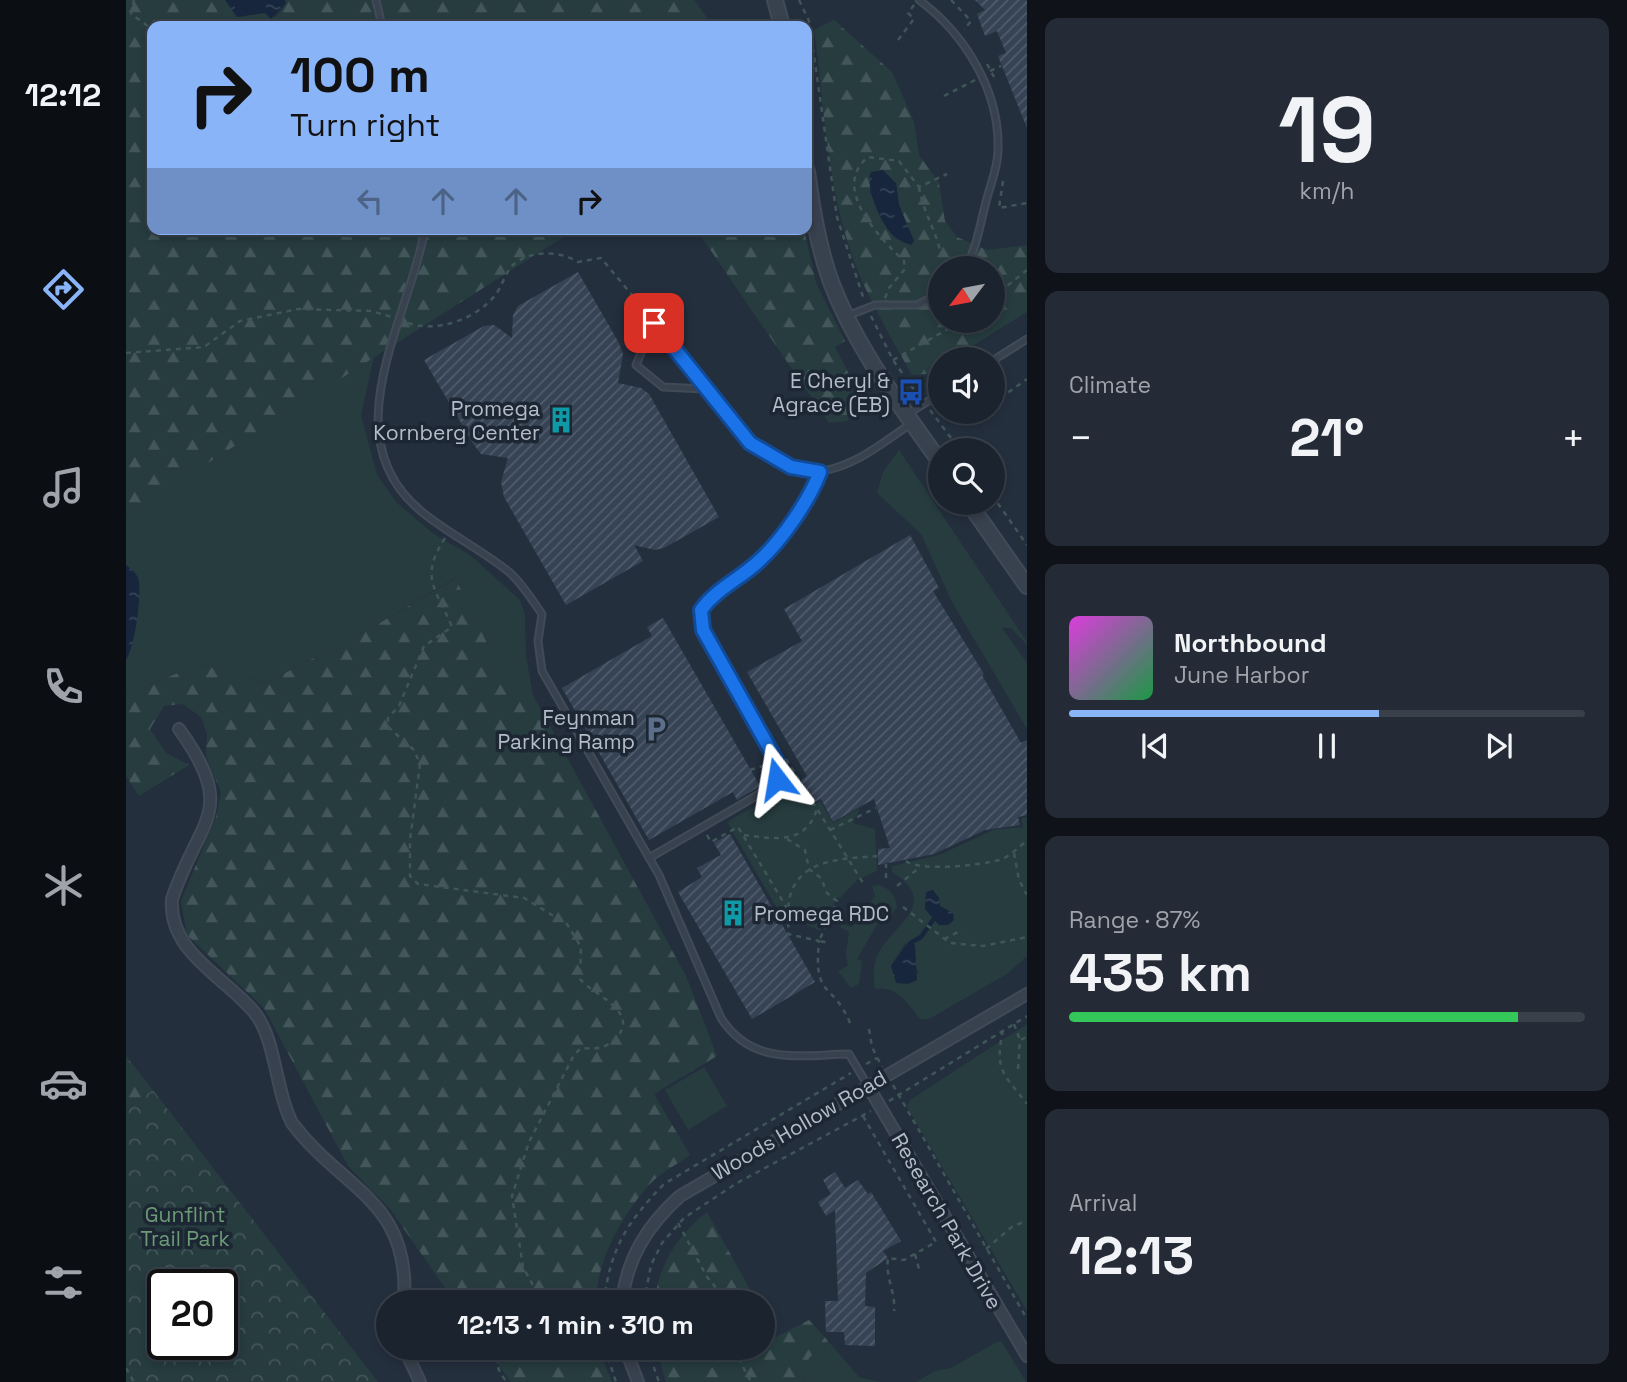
<!DOCTYPE html>
<meta charset="utf-8">
<style>
:root{--surface:#1b232e;--page:#242b36;--text:#f1f3f6;--muted:#a0a4aa;--line:#39404a;--accent:#8ab4f8}
body{margin:0;font-family:"Space Grotesk",sans-serif;background:var(--page);color:var(--text);height:100vh;display:flex;flex-direction:column;font-size:26px;white-space:nowrap}
*{box-sizing:border-box;margin:0}
p{font-size:23px;color:var(--muted)}
.icon{flex:none;width:38px;height:38px;fill:none;stroke:currentColor;stroke-width:2;stroke-linecap:round;stroke-linejoin:round}
.map{position:relative;flex:1;overflow:hidden}
.sheet{display:flex;flex-direction:column;gap:18px;padding:18px;background:#0f1319;width:600px}
.sheet>*{flex:none}
.banner{position:absolute;left:21px;top:21px;width:665px;height:214px;border-radius:14px;box-shadow:0 4px 10px #0003,0 0 0 2px var(--line);background:#8ab4f8;color:#111;overflow:hidden}
.needle{width:46px;rotate:238deg}
.fabs{position:absolute;left:802px;top:256px;display:grid;gap:14px}
.fabs a{display:grid;place-items:center;width:77px;height:77px;border-radius:50%;background:var(--surface);box-shadow:0 4px 10px #0003,0 0 0 2px var(--line);font-size:35px}
.speed{position:absolute;left:21px;top:1269px;display:flex;gap:14px;font-size:35px;font-weight:700;text-align:center}
.speed>*{display:grid;place-content:center;width:91px;height:91px;border-radius:50%;background:var(--surface);box-shadow:0 4px 10px #0003,0 0 0 2px var(--line);line-height:1}
.speed .limit{border:4px solid #111;border-radius:10px;background:#fff;color:#111}
.pin{position:absolute;display:grid;place-items:center;width:60px;height:60px;color:#fff;margin:-30px;border-radius:14px;box-shadow:0 4px 10px #0006}
.me{position:absolute;width:77px;margin:-38px;rotate:346deg;stroke-linejoin:round;filter:drop-shadow(0 0 5px #0008)}
.turn{display:flex;align-items:center;gap:24px;height:147px;padding:0 28px;font-size:32px}
.turn .icon{width:91px;height:91px;stroke-width:2.5}
.turn b{display:block;font-size:49px;line-height:60px}
.lanes{display:flex;align-items:center;height:66px;padding:0 28px;background:#0003;justify-content:center;gap:35px;direction:ltr}
.lanes .off{opacity:.35}
.big{font-size:52px;font-weight:600;line-height:1.1}
.sheet .widget{flex:1;display:flex;flex-direction:column;justify-content:center;gap:10px;min-width:0;padding:0 24px;border-radius:14px;background:var(--page)}
.sheet .dial{align-items:center;gap:0}
.dial b{font-size:91px;line-height:1}
.song{display:flex;align-items:center;gap:21px}
.cover{width:84px;height:84px;border-radius:10px;background:linear-gradient(135deg,hsl(300 70% 55%),hsl(140 70% 35%))}
.played{height:7px;border-radius:4px;background:linear-gradient(90deg,var(--accent) 60%,var(--line) 60%)}
.keys{display:flex;justify-content:space-around;direction:ltr}
.heat{display:flex;justify-content:space-between;align-items:center;font-size:38px;direction:ltr}
.charge{height:10px;border-radius:5px;background:linear-gradient(90deg,#34c759 87%,var(--line) 0)}
.trip{position:absolute;left:250px;top:1290px;width:399px;height:70px;border-radius:35px;background:var(--surface);box-shadow:0 4px 10px #0003,0 0 0 2px var(--line);font-weight:600;line-height:70px;text-align:center}
main{display:flex;flex:1;min-height:0}
.dock{display:flex;flex-direction:column;width:126px;justify-content:space-around;align-items:center;background:#0b0e12;color:var(--muted)}
.dock .icon{width:49px;height:49px}
.dock .on{color:var(--accent)}
.dock b{font-size:32px;color:var(--text)}
.map>svg:first-child{display:block}
</style>
<main>
<nav class="dock">
<b>12:12</b>
<svg class="icon on" aria-label="directions" viewBox="0 0 24 24"><path d="M12 3l9 9-9 9-9-9zM9 14v-3h6M13 9l2 2-2 2"/></svg>
<svg class="icon" aria-label="music" viewBox="0 0 24 24"><path d="M9 18V5l10-2v13"/><circle cx="6" cy="18" r="3"/><circle cx="16" cy="16" r="3"/></svg>
<svg class="icon" aria-label="phone" viewBox="0 0 24 24"><path d="M5 4h4l2 5-3 2q2 4 5 5l2-3 5 2v4C11 20 4 13 5 4z"/></svg>
<svg class="icon" aria-label="climate" viewBox="0 0 24 24"><path d="M12 3v18M4 7l16 10M4 17L20 7"/></svg>
<svg class="icon" aria-label="car" viewBox="0 0 24 24"><path d="M5 17H2v-5l4-1 3-4h7l3 4 3 1v5h-3M9 17h6M6 11h13"/><circle cx="7" cy="17" r="2"/><circle cx="17" cy="17" r="2"/></svg>
<svg class="icon" aria-label="filters" viewBox="0 0 24 24"><path d="M4 7h16M4 17h16"/><circle cx="9" cy="7" r="2"/><circle cx="15" cy="17" r="2"/></svg>
</nav>
<div class="map">
<svg width="901" height="1382" viewBox="0 0 901 1382">
<defs>
<pattern id="forest-firs" width="22" height="20" patternUnits="userSpaceOnUse" patternTransform="scale(1.75)"><rect width="22" height="20" fill="#263c3f"/><path d="M5 1l3.5 6h-7zM16 11l3.5 6h-7z" fill="#435659"/></pattern>
<pattern id="park-crowns" width="20" height="18" patternUnits="userSpaceOnUse" patternTransform="scale(1.75)"><rect width="20" height="18" fill="#263c3f"/><path d="M2 6a3 3 0 1 1 6 0M12 15a3 3 0 1 1 6 0" fill="none" stroke="#435659"/></pattern>
<pattern id="water-ripples" width="26" height="14" patternUnits="userSpaceOnUse" patternTransform="scale(1.75)"><rect width="26" height="14" fill="#17263c"/><path d="M2 4q2-2 4 0t4 0M15 11q2-2 4 0t4 0" fill="none" stroke="#364457"/></pattern>
<pattern id="building-hatch" width="6" height="6" patternUnits="userSpaceOnUse" patternTransform="scale(1.75)"><rect width="6" height="6" fill="#364354"/><path d="M-1 1l2-2M0 6l6-6M5 7l2-2" fill="none" stroke="#515c6b"/></pattern>
</defs>
<rect width="100%" height="100%" fill="#242f3e"/>
<g fill="#263c3f" fill-rule="evenodd">
<path d="M248,357L235,415L251,475L271,503L308,534L344,555L394,600L399,614L400,656L407,695L371,670L352,620L328,579L245,628L140,683L73,664L0,695V515Z"/>
<path d="M773,450L901,642V645L885,628H876L901,663V729L825,600L795,534L751,493L757,472Z"/>
<path d="M672,781L687,805L694,801L707,823L734,808L727,823L749,829L751,871L731,880L714,898L711,897L694,931L660,915L656,917L601,822Z"/>
<path d="M901,817V956L881,974L803,1019H794C783,1004 770,985 749,989C747,977 747,967 751,956C764,926 817,904 766,872V866L813,855L867,830L897,827L895,818ZM779,943L793,974L765,966Z"/>
<path d="M754,885C765,890 769,895 771,907L758,925L753,921L731,959L736,961L733,984L725,988L712,971L722,966L720,954L723,932L714,927L716,924L726,927L749,896L746,886Z"/>
<path d="M901,1024V1311L781,1107L784,1100Z"/>
<path d="M578,1067L601,1106L562,1130L539,1090Z"/>
<path d="M702,1341L733,1377L753,1382H678L683,1358Z"/>
<path d="M871,1342H876L900,1382H790L809,1371L825,1368Z"/>
</g>
<g fill="url(#forest-firs)" fill-rule="evenodd">
<path d="M0,0H99L111,17L139,13L150,17L160,4L159,0H568L587,26H26V229H450L0,515Z"/>
<path d="M708,20L766,72L788,122L793,155L813,183L819,221L831,237L861,250L901,245V312L825,359H814V366L801,374L786,375C762,331 735,289 721,240C701,173 697,99 688,30ZM770,183L773,205L788,241L766,234L743,191ZM814,268H866V320H814Z"/>
<path d="M570,229H678L690,283L719,341L709,347L736,399L721,421L703,423Z"/>
<path d="M329,579L352,620L371,670L407,695L560,976L591,1056L528,1094L564,1155C552,1164 535,1172 524,1184C497,1214 470,1261 470,1302H329L264,1209L222,1166L138,1008L61,935L55,901L90,817L95,792L80,756L81,734L75,717L57,704L38,706L24,729L40,753L63,765L13,796L0,776V695L73,664L140,683L245,628Z"/>
<path d="M0,1056L27,1090L0,1110Z"/>
<path d="M581,1212L631,1302H528C534,1263 550,1237 581,1212Z"/>
<path d="M637,1313L650,1337L683,1320L702,1341L683,1358L678,1382H540L530,1348H637Z"/>
<path d="M360,1348H472L486,1382H385Z"/>
</g>
<path fill="url(#park-crowns)" fill-rule="evenodd" d="M27,1090L252,1382H0V1110ZM37,1284H96V1344H37Z"/>
<g fill="url(#water-ripples)">
<path d="M99,0H159L160,3L145,19L139,13L111,17Z"/>
<path d="M757,170L770,183L773,205L788,241L785,245C780,243 774,241 770,238C756,228 738,186 745,172Z"/>
<path d="M0,565C6,569 12,574 13,582C15,599 9,646 0,660Z"/>
<path d="M807,890L813,898L814,906L827,913L828,920L822,925H813L799,909L800,892Z"/>
<path d="M783,941L789,945L791,980L782,984L770,983L765,966Z"/>
</g>
<g fill="none" stroke-linecap="round" stroke-linejoin="round">
<path stroke="#17263c" stroke-width="4.5" d="M786,942L795,937L807,920"/>
</g>
<g fill="url(#building-hatch)">
<path d="M849,0H901V128L872,56L880,53L871,31L859,36L851,14L859,10Z"/>
<path d="M452,272L493,343L497,354L492,383L515,388L523,394L593,517L538,548L529,550L508,545L517,561L440,605L378,497L375,482L382,458L355,454L348,445L298,360L358,326L368,325L386,338L387,315L392,306Z"/>
<path d="M784,535L813,588L807,591L858,674L856,675L895,743L901,740V815L892,817L894,825L859,830L808,854L752,865V849L764,848L748,799L707,822L695,799L688,802L675,780L681,776L621,672L676,641L658,609Z"/>
<path d="M537,618L634,786L611,800L607,792L523,840L436,688L526,636L521,627Z"/>
<path d="M604,834L689,982L626,1019L552,892L576,877L571,868L595,855L588,843Z"/>
<path d="M709,1172L719,1188L732,1180L742,1194L745,1192L775,1241L757,1251L762,1258L740,1273L739,1306L749,1307V1346L719,1345L718,1332H700L699,1301H712L709,1210L700,1216L692,1202L705,1194L697,1180Z"/>
</g>
<g fill="none" stroke-linecap="round" stroke-linejoin="round">
<g stroke="#414a57" stroke-width="9">
<g id="service">
<path d="M250,0L256,26"/>
<path d="M793,0C839,34 874,91 872,150C872,168 864,185 860,202C854,224 851,248 839,268"/>
<path d="M299,229C283,320 204,437 296,512C323,534 356,550 383,572C396,583 406,600 416,614L412,641L416,671L533,875L595,1018C626,1066 673,1055 723,1054L742,1086"/>
<path d="M516,306C551,353 631,482 696,471C730,466 759,441 786,423"/>
<path d="M721,316L749,305H791L814,293"/>
<path d="M528,323L510,365L537,387L579,389"/>
<path d="M866,361L901,339"/>
<path d="M783,413L814,394"/>
<path d="M523,858L630,796L651,779V762L577,630L575,610C590,589 614,579 633,561C656,540 683,501 694,472"/>
</g>
</g>
<g stroke="#414a57" stroke-width="14">
<g id="minor">
<path d="M53,729C113,812 73,818 46,899C42,952 98,976 128,1012C150,1038 149,1090 166,1123C217,1191 285,1200 278,1302"/>
<path d="M742,1086L901,1356"/>
<path d="M496,1302C501,1257 522,1225 554,1196L901,994"/>
<path d="M278,1348L294,1382"/>
<path d="M499,1348L512,1382"/>
</g>
</g>
<g stroke="#414a57" stroke-width="18">
<g id="tertiary">
<path d="M649,0L656,26"/>
<path d="M681,171C686,208 692,246 705,282C730,348 774,405 814,462"/>
<path d="M842,502L901,586"/>
</g>
</g>
<g stroke="#3f5557" stroke-width="2.5" stroke-dasharray="5 5" stroke-linecap="butt">
<path d="M8,0L5,14L26,29"/>
<path d="M673,0L683,21L711,217L738,300"/>
<path d="M825,0L845,21L838,30"/>
<path d="M772,40L788,19L782,13L788,5"/>
<path d="M861,64L868,77"/>
<path d="M864,71L875,66"/>
<path d="M818,96L849,80"/>
<path d="M877,181L873,208L901,203"/>
<path d="M793,187C797,213 810,229 815,255"/>
<path d="M759,298L763,288L779,269L778,261C754,238 704,188 742,157L773,161L793,187L821,174"/>
<path d="M866,298L901,270"/>
<path d="M745,316L767,360L793,397"/>
<path d="M282,323C311,333 351,319 370,294C376,286 379,274 386,266C402,250 434,250 452,262L475,258L511,301"/>
<path d="M0,353L78,347L114,321L172,309L245,311L266,317"/>
<path d="M767,360L838,320"/>
<path d="M866,404L901,379"/>
<path d="M804,410L834,450"/>
<path d="M853,413L855,411"/>
<path d="M866,495L901,545"/>
<path d="M319,538C293,578 310,588 326,627L298,646L273,706L262,718V727L288,750L294,764L284,840V876L292,884L398,898L441,924L455,947L454,979C467,995 515,1012 490,1038C480,1049 469,1049 455,1048L448,1055L403,1142L386,1196L397,1267L409,1289L403,1302"/>
<path d="M660,759L737,883"/>
<path d="M624,770L643,764"/>
<path d="M704,830L750,808"/>
<path d="M581,835L585,842L612,827L662,910"/>
<path d="M618,835C648,839 680,845 691,809"/>
<path d="M661,839L679,850L683,869L695,878L701,893L711,901L693,941L703,943"/>
<path d="M888,853L893,880L901,895"/>
<path d="M780,861C793,872 856,865 873,860C884,857 892,847 901,841"/>
<path d="M760,878V864"/>
<path d="M771,886L794,867"/>
<path d="M777,907L824,943L857,946L901,937"/>
<path d="M818,939L836,930"/>
<path d="M724,1023C707,981 687,1000 693,941L662,934C663,921 661,908 664,896C675,857 720,859 752,856"/>
<path d="M888,1024L894,1040"/>
<path d="M743,1029L746,1047L756,1067"/>
<path d="M877,1030C868,1071 878,1074 901,1104"/>
<path d="M740,1064L751,1058"/>
<path d="M892,1069L894,1040L901,1037"/>
<path d="M767,1085L901,1319"/>
<path d="M763,1101L901,1016"/>
<path d="M737,1116L810,1242L778,1260L762,1258C759,1278 770,1292 768,1311"/>
<path d="M552,1223L581,1277L602,1302"/>
<path d="M860,1249L887,1226L901,1221"/>
<path d="M789,1254L793,1269"/>
<path d="M478,1302C484,1249 501,1222 538,1184L725,1073"/>
<path d="M518,1302L525,1265L536,1243L558,1218L611,1183L745,1111"/>
<path d="M376,1348C368,1362 371,1370 381,1382"/>
<path d="M479,1348L490,1382"/>
<path d="M521,1348L533,1382"/>
<path d="M611,1348L615,1363L625,1382"/>
<path d="M0,1368L8,1382"/>
</g>
<use href="#service" stroke="#38414e" stroke-width="5"/>
<use href="#minor" stroke="#38414e" stroke-width="10"/>
<use href="#tertiary" stroke="#38414e" stroke-width="14"/>
</g>
<g fill="none" stroke-linecap="round" stroke-linejoin="round">
<g stroke="#114b97" stroke-width="18">
<path id="route" d="M528,323L624,443L665,467L694,472C683,501 656,540 633,561C614,579 590,589 575,610L577,630L651,762V779"/>
</g>
<use href="#route" stroke="#1a73e8" stroke-width="12"/>
</g>
<defs>
<g id="bus-bare" transform="scale(2.1)"><path d="M-5-6H5V4H4V6H2V4H-2V6H-4V4H-5ZM-3.5-4V0h7V-4ZM-3.5 1.2v1.5H-2V1.2ZM2 1.2v1.5H3.5V1.2Z" fill="#1a4fb4" stroke="#1d2633" stroke-width="2.5" paint-order="stroke"/></g>
<g id="building-bare" transform="scale(2.1)"><path d="M-4-6H4V6H1V3H-1V6H-4ZM-2.5-4.3h1.7v1.8h-1.7ZM.8-4.3h1.7v1.8H.8ZM-2.5-1h1.7V.8h-1.7ZM.8-1h1.7V.8H.8Z" fill="#0f9aa8" stroke="#1d2633" stroke-width="2.5" paint-order="stroke"/></g>
<g id="parking-bare" transform="scale(2.1)"><path d="M-3.5-5.5H1a3.5 3.5 0 0 1 0 7H-1V5.5H-3.5ZM-1-3.4V-.6H.8a1.4 1.4 0 0 0 0-2.8Z" fill="#5c6f8a" stroke="#1d2633" stroke-width="2.5" paint-order="stroke"/></g>
</defs>
<g fill-rule="evenodd">
<use href="#bus-bare" x="785" y="392"/>
<use href="#building-bare" x="435" y="420"/>
<use href="#parking-bare" x="530" y="729"/>
<use href="#building-bare" x="607" y="913"/>
</g>
<g text-anchor="middle" dominant-baseline="central" stroke-width="7" stroke-linejoin="round" paint-order="stroke">
<g font-size="21" fill="#b4bcc9" stroke="#1d2633" text-anchor="end">
<text x="764" y="380">E Cheryl &amp;<tspan x="764" dy="24">Agrace (EB)</tspan></text>
<text x="414" y="408">Promega<tspan x="414" dy="24">Kornberg Center</tspan></text>
<text x="509" y="717">Feynman<tspan x="509" dy="24">Parking Ramp</tspan></text>
<text x="628" y="913" text-anchor="start">Promega RDC</text>
</g>
<g font-size="21" fill="#b4bcc9" stroke="#1d2633">
<text transform="translate(673 1125) rotate(-30)">Woods Hollow Road</text>
<text transform="translate(821 1221) rotate(60)">Research Park Drive</text>
</g>
<g font-size="21" fill="#6b9a76" stroke="#1d2633">
<text x="59" y="1214">Gunflint<tspan x="59" dy="24">Trail Park</tspan></text>
</g>
</g>
</svg>
<div class="fabs">
<a><svg class="needle" viewBox="-14 -14 28 28"><path d="M0-13l5 13h-10z" fill="#e53935"/><path d="M0 13l5-13h-10z" fill="#a0a4aa"/></svg></a>
<a><svg class="icon" aria-label="sound" viewBox="0 0 24 24"><path d="M4 9h4l5-4v14l-5-4H4zM17 9q2 3 0 6"/></svg></a>
<a><svg class="icon" aria-label="search" viewBox="0 0 24 24"><circle cx="10" cy="10" r="6"/><path d="M15 15l6 6"/></svg></a>
</div>
<div class="speed"><div class="limit">20</div></div>
<div class="pin" style="left:528px;top:323px;background:#d93025"><svg class="icon" aria-label="arrive" viewBox="0 0 24 24"><path d="M6 21V4h12l-3 4 3 4H6"/></svg></div>
<svg class="me" style="left:651px;top:779px" viewBox="-20 -20 40 40"><path d="M0-17L14 15 0 8-14 15z" fill="#1a73e8" stroke="#fff" stroke-width="4"/></svg>
<div class="trip">12:13 · 1 min · 310 m</div>
<div class="banner">
<div class="turn"><svg class="icon" aria-label="right" viewBox="0 0 24 24"><path d="M7 20v-9h11M14 6l5 5-5 5"/></svg><div><b>100 m</b>Turn right</div></div>
<div class="lanes"><svg class="icon off" aria-label="left" viewBox="0 0 24 24"><path d="M17 20v-9H6M10 6l-5 5 5 5"/></svg><svg class="icon off" aria-label="ahead" viewBox="0 0 24 24"><path d="M12 20V5M6 11l6-6 6 6"/></svg><svg class="icon off" aria-label="ahead" viewBox="0 0 24 24"><path d="M12 20V5M6 11l6-6 6 6"/></svg><svg class="icon" aria-label="right" viewBox="0 0 24 24"><path d="M7 20v-9h11M14 6l5 5-5 5"/></svg></div>
</div>
</div>
<section class="sheet">
<div class="widget dial"><b>19</b><p>km/h</p></div>
<div class="widget"><p>Climate</p>
<div class="heat"><a>−</a><b class="big">21°</b><a>+</a></div>
</div>
<div class="widget">
<div class="song"><i class="cover"></i><div><b>Northbound</b><p>June Harbor</p></div></div>
<div class="played"></div>
<div class="keys"><svg class="icon" aria-label="previous" viewBox="0 0 24 24"><path d="M18 5L8 12l10 7zM5 5v14"/></svg><svg class="icon" aria-label="pause" viewBox="0 0 24 24"><path d="M8 5v14M16 5v14"/></svg><svg class="icon" aria-label="next" viewBox="0 0 24 24"><path d="M6 5l10 7-10 7zM19 5v14"/></svg></div>
</div>
<div class="widget"><p>Range · 87%</p><b class="big">435 km</b><div class="charge"></div></div>
<div class="widget"><p>Arrival</p><b class="big">12:13</b></div>
</section>
</main>
